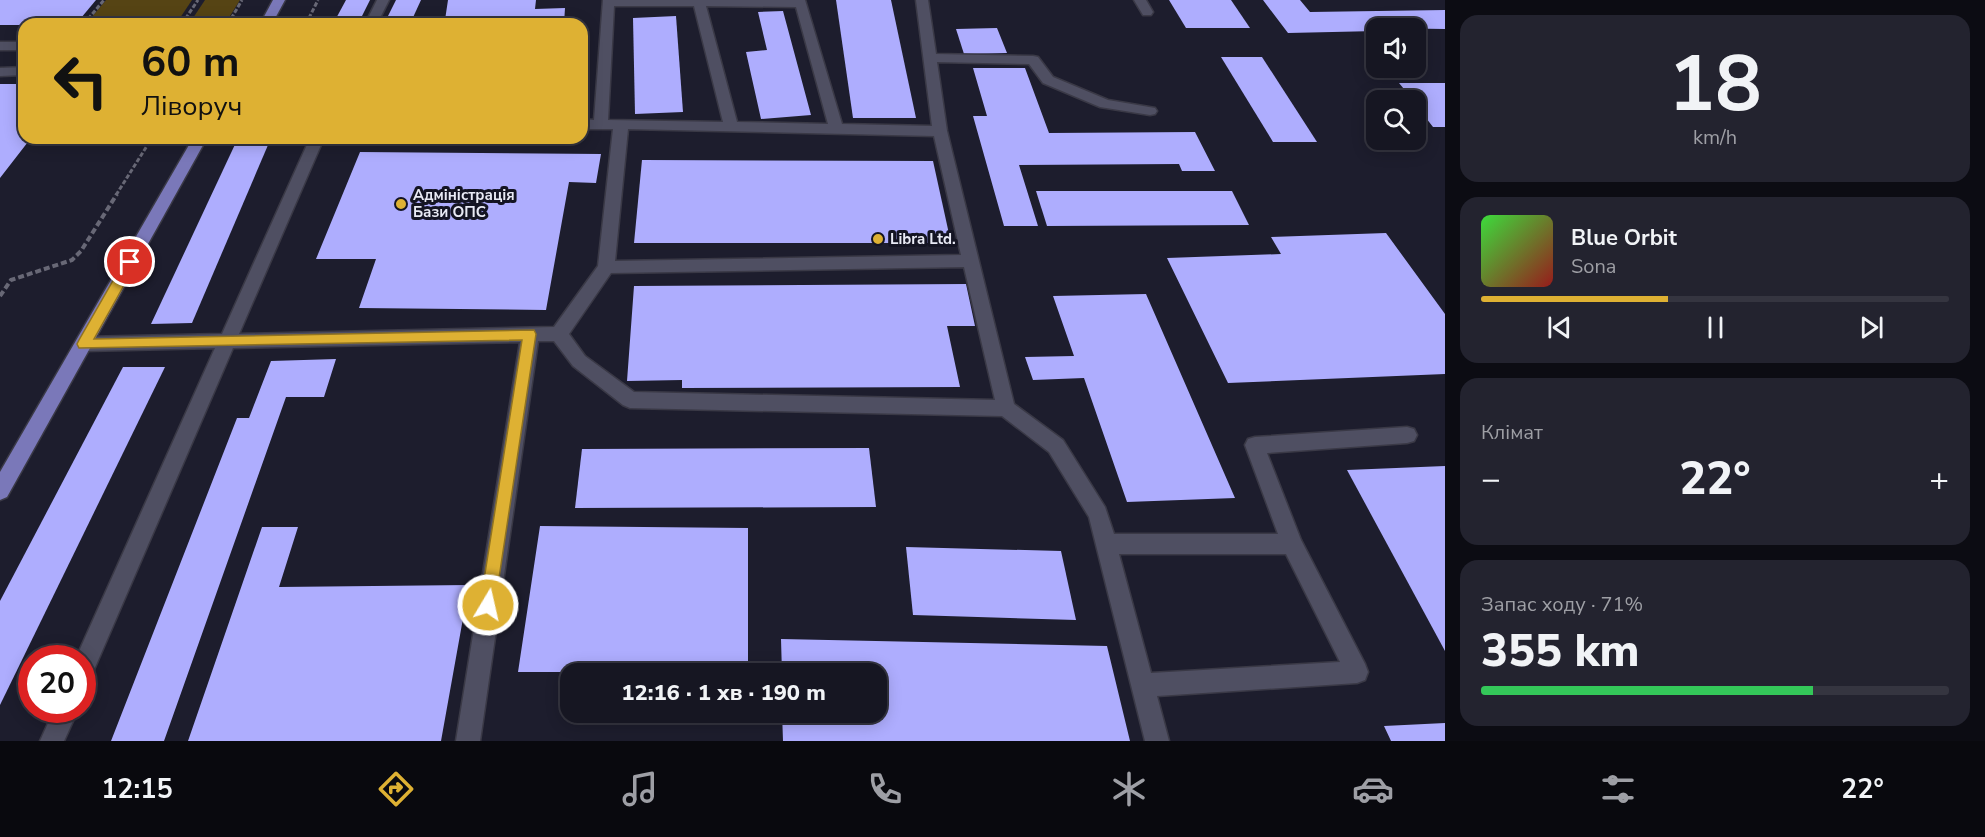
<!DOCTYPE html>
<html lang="uk">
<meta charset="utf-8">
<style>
:root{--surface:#161622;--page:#23232f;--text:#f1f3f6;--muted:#9e9fa5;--line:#353540;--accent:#deb133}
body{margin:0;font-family:"Nunito Sans",sans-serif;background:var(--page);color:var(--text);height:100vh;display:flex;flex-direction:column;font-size:22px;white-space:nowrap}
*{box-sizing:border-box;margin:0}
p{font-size:20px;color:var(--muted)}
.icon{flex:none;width:33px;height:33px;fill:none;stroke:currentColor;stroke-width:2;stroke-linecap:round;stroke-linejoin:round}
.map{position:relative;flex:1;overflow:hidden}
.drawer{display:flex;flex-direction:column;gap:15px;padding:15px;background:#0c0c13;width:540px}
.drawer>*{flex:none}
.banner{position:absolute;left:18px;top:18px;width:570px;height:126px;border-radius:18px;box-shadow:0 3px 15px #0003,0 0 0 2px var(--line);background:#deb133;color:#111;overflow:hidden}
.controls{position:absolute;left:1366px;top:18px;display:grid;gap:12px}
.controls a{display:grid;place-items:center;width:60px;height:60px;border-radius:12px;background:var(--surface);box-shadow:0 3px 15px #0003,0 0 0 2px var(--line);font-size:30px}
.speed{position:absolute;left:18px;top:645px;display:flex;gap:12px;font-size:30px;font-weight:700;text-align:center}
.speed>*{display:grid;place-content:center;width:78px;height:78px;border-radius:50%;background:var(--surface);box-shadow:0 3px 15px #0003,0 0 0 2px var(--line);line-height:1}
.speed .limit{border:9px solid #d22;background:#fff;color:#111}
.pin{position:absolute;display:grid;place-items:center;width:51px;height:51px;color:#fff;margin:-26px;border:3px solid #fff;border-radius:50%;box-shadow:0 2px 6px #0007}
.me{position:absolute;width:66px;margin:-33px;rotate:9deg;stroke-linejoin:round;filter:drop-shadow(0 0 4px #0008)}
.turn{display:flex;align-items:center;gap:21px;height:126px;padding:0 24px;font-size:27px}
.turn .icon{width:78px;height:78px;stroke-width:2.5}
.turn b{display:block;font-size:42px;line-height:51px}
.big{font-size:45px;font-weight:800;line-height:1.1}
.drawer .tile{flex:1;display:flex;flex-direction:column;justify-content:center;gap:9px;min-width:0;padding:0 21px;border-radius:18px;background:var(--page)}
.drawer .dial{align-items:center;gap:0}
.dial b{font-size:78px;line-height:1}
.song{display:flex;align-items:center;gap:18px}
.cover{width:72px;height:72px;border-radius:9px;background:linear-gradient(135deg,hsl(120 70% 55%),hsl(0 70% 35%))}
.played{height:6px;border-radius:3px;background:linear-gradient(90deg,var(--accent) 40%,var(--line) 40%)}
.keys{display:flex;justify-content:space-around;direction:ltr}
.heat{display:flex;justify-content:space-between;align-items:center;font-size:33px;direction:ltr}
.charge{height:9px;border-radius:4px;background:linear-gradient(90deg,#34c759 71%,var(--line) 0)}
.trip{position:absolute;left:560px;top:663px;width:327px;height:60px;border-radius:18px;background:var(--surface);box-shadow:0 3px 15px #0003,0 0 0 2px var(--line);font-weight:800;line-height:60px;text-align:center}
.tabs{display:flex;height:96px;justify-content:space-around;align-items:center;background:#09090e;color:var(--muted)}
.tabs .icon{width:42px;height:42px}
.tabs .active{color:var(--accent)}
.tabs b{font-size:27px;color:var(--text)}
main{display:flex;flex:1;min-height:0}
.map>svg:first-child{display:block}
</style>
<main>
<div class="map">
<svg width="1445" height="741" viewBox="0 0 1445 741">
<rect width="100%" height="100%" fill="#1d1d2d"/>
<g fill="#564414">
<path d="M106,0H192L176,24H86Z"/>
<path d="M205,0H240L225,24H189Z"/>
</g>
<g fill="#aeadfe">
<path d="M0,0H96L76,24L24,25H0Z"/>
<path d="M346,0H370L358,24H333Z"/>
<path d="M396,0H421L410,24H384Z"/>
<path d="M448,0H536L535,9L565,8L564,24H499L500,17L445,20Z"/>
<path d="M836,0H891L916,118H853Z"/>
<path d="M1169,0H1231L1250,28H1186Z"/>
<path d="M1263,0H1300L1310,12L1445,10V29L1377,28V31L1288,33Z"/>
<path d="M783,11L811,115L761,119L746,52L767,50L758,12Z"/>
<path d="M676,16L683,112L635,114L633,18Z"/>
<path d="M997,28L1007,53L964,54L956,29Z"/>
<path d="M1221,57H1262L1317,142H1273Z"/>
<path d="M973,68H1025L1049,133L1195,132L1215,171H1182L1179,164L1019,165L1038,226H1004L973,116H987Z"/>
<path d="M1399,83H1445V127H1433L1416,105V100H1413Z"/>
<path d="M0,84H24V138H31L0,178Z"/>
<path d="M238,138H271L192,323L151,324Z"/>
<path d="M360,152L601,154L596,183L569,182L546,310L359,308L376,259H316Z"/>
<path d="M642,160L933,161L951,243H634Z"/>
<path d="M1036,191H1232L1249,225L1047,226Z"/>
<path d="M1386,233L1445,314V374L1228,383L1167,258L1281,254L1271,237Z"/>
<path d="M966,284L975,326H947L960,387L682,388V380L627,381L634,286Z"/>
<path d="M1146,294L1235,498L1127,502L1084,378L1033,380L1025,357L1074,356L1053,296Z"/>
<path d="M336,359L324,397H286L164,741H111L237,418H249L271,361Z"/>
<path d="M123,367H165L0,705V601Z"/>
<path d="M869,448L876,507L575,508L582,449Z"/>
<path d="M1445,466V651L1347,470Z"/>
<path d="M540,526L748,528V674H570V712H563L568,672H518Z"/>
<path d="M262,527H298L279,587L469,585L441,741H188Z"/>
<path d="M906,547L1061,551L1076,620L913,615Z"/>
<path d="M781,639L1107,646L1130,741H783L782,712H876V674H782Z"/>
<path d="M1445,723V741H1391L1384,726Z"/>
</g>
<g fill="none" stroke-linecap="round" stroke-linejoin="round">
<g stroke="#3a3946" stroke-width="3">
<g id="minor">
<path d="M377,0H389L377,24H365Z"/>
<path d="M603,0H805L842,124L932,126L916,0H928L936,54L1033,56L1038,57L1053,77L1108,100L1155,108L1157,111L1155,114L1150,115L1100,107L1043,83L1029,64L937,62L947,131L1014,404L1063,440L1105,507L1114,534H1278L1245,445L1248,439L1255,437L1407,427L1414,429L1417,435L1414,441L1407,443L1267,453L1301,540L1365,664L1368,672L1365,680L1357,683L1157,696L1169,741H1145L1089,517L1049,452L1002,416L630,408L623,405L573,366L554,341H538L480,741H456L520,342L233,348L90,679L82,682V658H76L215,348L84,351L78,349L75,344L78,339L84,337L222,334L310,138H324L239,334L554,327L598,266L613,129H582V119L594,120ZM614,6H694L723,122L608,120ZM706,6L796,7L828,124L737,122ZM628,129L934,136L961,255L615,261ZM964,267L995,400L634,392L585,356L569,334L611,273ZM1119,554H1286L1340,662L1151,673Z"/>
<path d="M1134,0H1146L1153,12L1151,15H1143Z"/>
<rect x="0" y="42" width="24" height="8"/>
<path d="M24,67V75L0,76V68Z"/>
<path d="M54,710H78L64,741H40Z"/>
</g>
</g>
<g stroke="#3a3946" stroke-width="3">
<g id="major">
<path d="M273,0H285L272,24H260Z"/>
<path d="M193,138H207L7,497L0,500V472Z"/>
</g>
</g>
<g stroke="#686876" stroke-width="3" stroke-dasharray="4.5 2" stroke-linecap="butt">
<path d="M84,24L104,0"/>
<path d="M182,24L198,0"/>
<path d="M228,24L242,0"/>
<path d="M306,24L318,0"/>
<path d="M116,195L152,138"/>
</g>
<path stroke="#686876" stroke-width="4" stroke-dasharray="6 3" stroke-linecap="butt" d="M0,296L11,280L72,260L81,251L117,194"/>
<use href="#minor" fill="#4f4f62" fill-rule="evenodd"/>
<use href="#major" fill="#7a78b9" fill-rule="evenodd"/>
</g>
<path fill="#deb133" stroke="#907321" stroke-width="1.5" d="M130,257L137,262L94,339L534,330L536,334L494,611L488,614L483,611L480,605L522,340L79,348L77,344L79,340L126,258Z"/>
<g fill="#deb133" stroke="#141423" stroke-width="2">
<circle cx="401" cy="204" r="6"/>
<circle cx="878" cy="239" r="6"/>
</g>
<g text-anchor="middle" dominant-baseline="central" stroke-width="6" stroke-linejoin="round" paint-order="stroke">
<g font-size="15" font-weight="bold" fill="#e9eaf5" stroke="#141423" text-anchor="start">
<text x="413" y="195">Адміністрація<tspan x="413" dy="17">Бази ОПС</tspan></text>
<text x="890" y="239">Libra Ltd.</text>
</g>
</g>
</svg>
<div class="controls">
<a><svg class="icon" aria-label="sound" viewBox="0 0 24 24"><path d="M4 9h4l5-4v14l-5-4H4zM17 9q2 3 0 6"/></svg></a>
<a><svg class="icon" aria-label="search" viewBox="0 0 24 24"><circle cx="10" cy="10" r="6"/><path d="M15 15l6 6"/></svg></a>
</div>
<div class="speed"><div class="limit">20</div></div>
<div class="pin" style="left:130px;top:262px;background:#d93025"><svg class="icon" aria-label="arrive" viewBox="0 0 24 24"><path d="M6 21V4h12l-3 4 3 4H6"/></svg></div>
<svg class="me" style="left:488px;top:605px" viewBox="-20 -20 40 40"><circle r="17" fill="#deb133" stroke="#fff" stroke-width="3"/><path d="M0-11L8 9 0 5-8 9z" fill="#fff"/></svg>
<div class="trip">12:16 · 1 хв · 190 m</div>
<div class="banner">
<div class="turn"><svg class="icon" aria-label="left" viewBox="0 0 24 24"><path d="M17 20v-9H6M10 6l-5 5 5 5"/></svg><div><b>60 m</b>Ліворуч</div></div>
</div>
</div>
<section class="drawer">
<div class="tile dial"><b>18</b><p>km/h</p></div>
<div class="tile">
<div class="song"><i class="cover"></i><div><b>Blue Orbit</b><p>Sona</p></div></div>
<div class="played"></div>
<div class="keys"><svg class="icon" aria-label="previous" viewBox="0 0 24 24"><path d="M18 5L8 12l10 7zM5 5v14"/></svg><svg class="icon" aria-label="pause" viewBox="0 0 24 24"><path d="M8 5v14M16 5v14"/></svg><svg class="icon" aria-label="next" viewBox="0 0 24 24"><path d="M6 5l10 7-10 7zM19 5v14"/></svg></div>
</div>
<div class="tile"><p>Клімат</p>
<div class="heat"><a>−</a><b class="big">22°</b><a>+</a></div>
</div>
<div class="tile"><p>Запас ходу · 71%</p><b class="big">355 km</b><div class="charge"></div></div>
</section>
</main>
<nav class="tabs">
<b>12:15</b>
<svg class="icon active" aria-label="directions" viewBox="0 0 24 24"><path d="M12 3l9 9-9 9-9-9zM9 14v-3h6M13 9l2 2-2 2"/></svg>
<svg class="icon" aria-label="music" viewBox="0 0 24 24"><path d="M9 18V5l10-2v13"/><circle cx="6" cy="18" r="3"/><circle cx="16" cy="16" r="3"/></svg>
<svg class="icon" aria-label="phone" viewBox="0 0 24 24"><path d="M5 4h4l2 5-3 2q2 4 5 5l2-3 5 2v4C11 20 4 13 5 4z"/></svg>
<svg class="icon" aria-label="climate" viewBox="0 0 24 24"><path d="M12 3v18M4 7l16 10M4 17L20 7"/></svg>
<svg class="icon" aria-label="car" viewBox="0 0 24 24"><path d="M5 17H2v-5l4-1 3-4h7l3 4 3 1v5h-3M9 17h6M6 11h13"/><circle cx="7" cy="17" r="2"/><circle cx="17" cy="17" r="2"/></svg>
<svg class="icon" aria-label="filters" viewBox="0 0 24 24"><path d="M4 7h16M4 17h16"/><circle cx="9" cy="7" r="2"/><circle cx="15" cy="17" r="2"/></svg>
<b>22°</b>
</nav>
